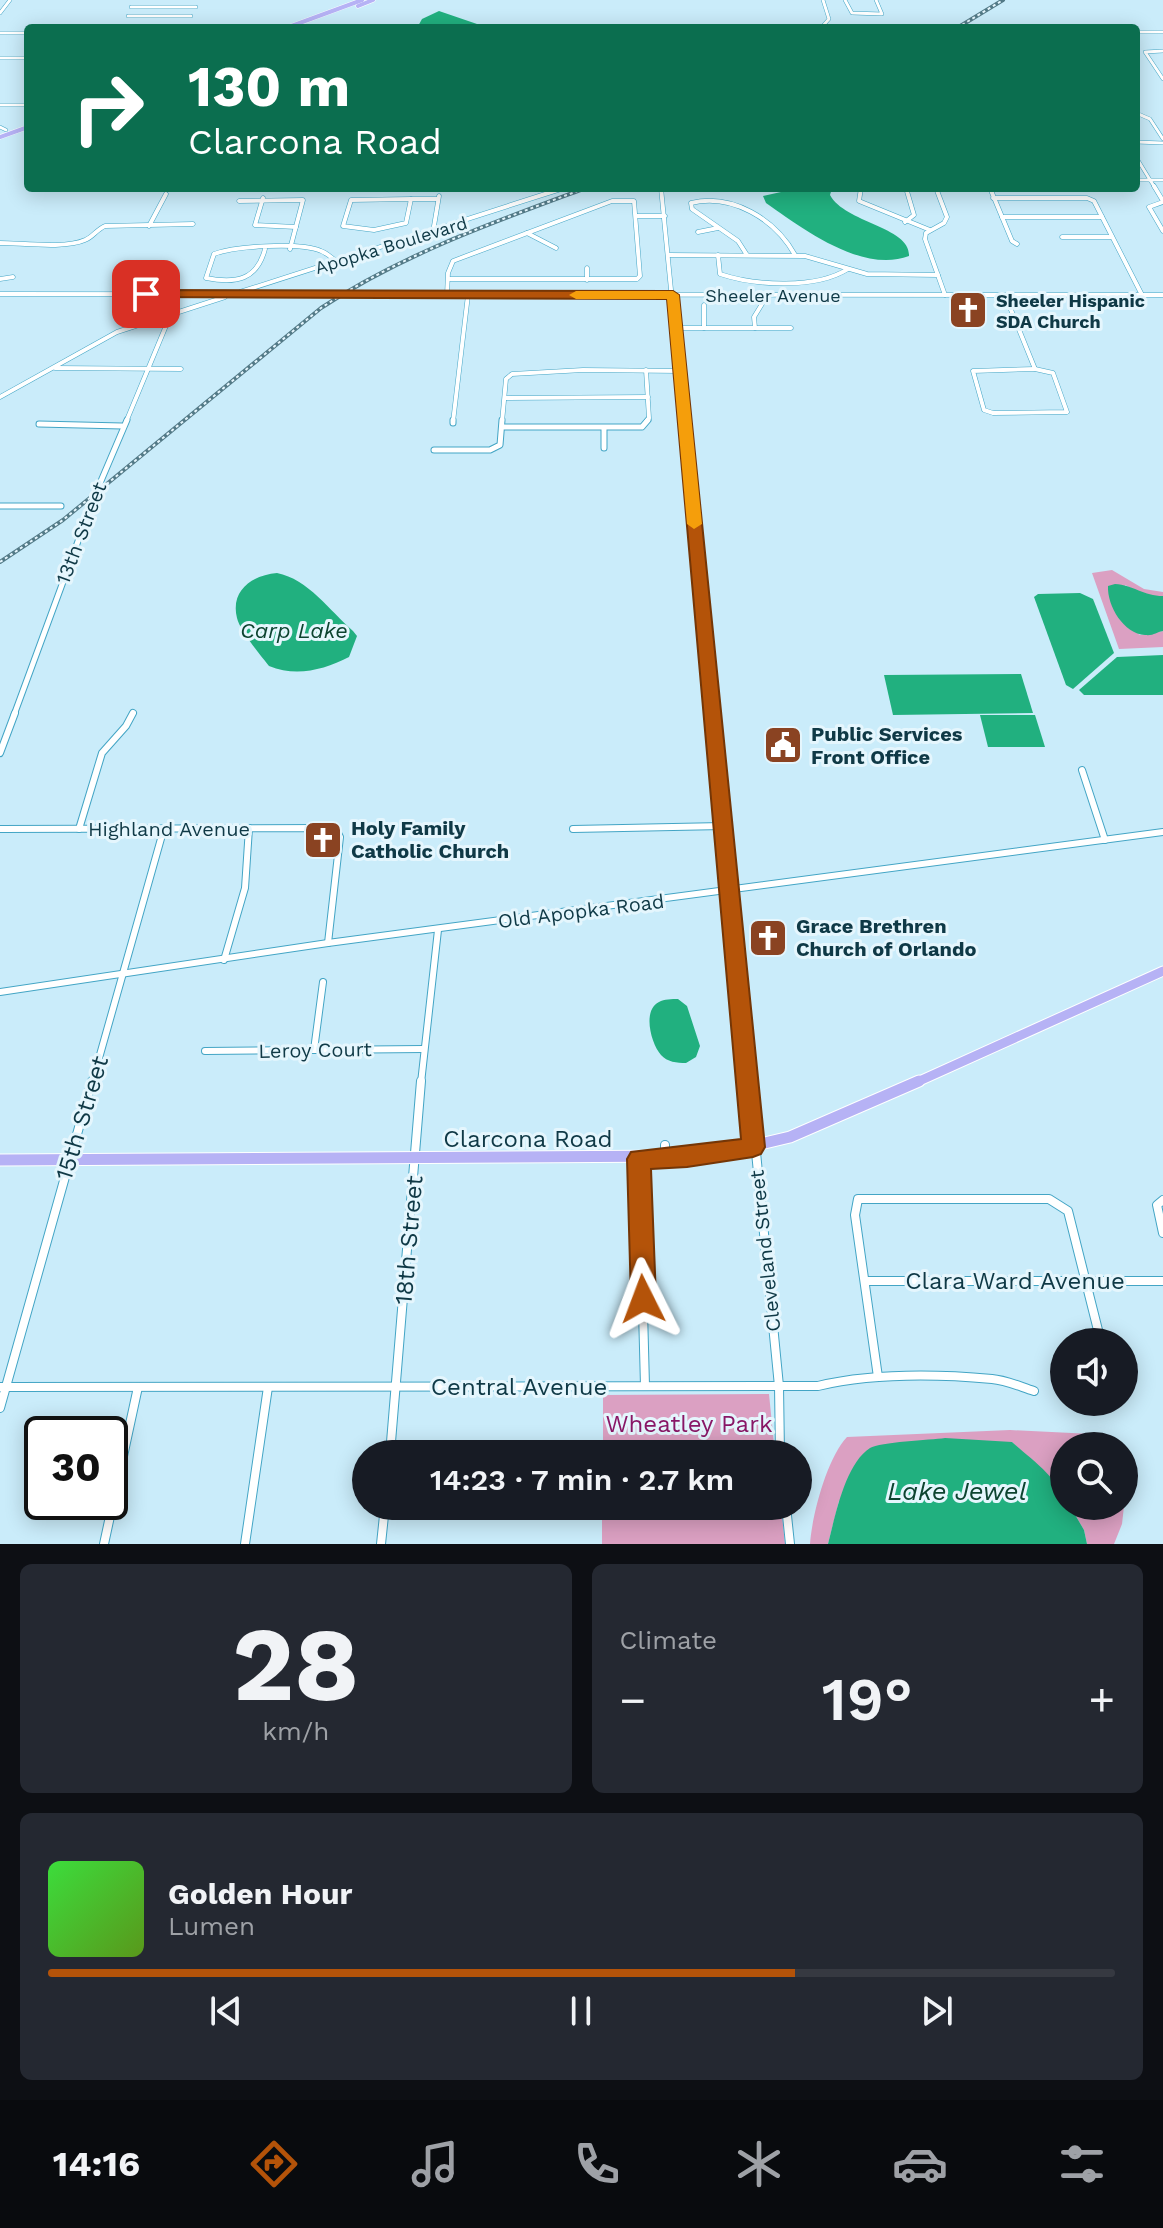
<!DOCTYPE html>
<meta charset="utf-8">
<style>
:root{--surface:#171b24;--page:#242831;--text:#f1f3f6;--muted:#9ea1a6;--line:#363941;--accent:#b45309}
body{margin:0;font-family:"Work Sans",sans-serif;background:var(--page);color:var(--text);height:100vh;display:flex;flex-direction:column;font-size:30px;white-space:nowrap}
*{box-sizing:border-box;margin:0}
p{font-size:26px;color:var(--muted)}
.icon{flex:none;width:44px;height:44px;fill:none;stroke:currentColor;stroke-width:2;stroke-linecap:round;stroke-linejoin:round}
.map{position:relative;height:1544px;overflow:hidden}
.sheet{display:flex;flex-direction:column;gap:20px;padding:20px;background:#0d0f14;flex:1}
.sheet>*{flex:none}
.top-card{position:absolute;left:24px;top:24px;width:1116px;height:168px;border-radius:8px;box-shadow:0 4px 20px #0003;background:#0b6e4f;color:#fff;overflow:hidden}
.tools{position:absolute;left:1050px;top:1328px;display:grid;gap:16px}
.tools a{display:grid;place-items:center;width:88px;height:88px;border-radius:50%;background:var(--surface);box-shadow:0 4px 20px #0003;font-size:40px}
.speed{position:absolute;left:24px;top:1416px;display:flex;gap:16px;font-size:40px;font-weight:700;text-align:center}
.speed>*{display:grid;place-content:center;width:104px;height:104px;border-radius:50%;background:var(--surface);box-shadow:0 4px 20px #0003;line-height:1}
.speed .limit{border:4px solid #111;border-radius:12px;background:#fff;color:#111}
.pin{position:absolute;display:grid;place-items:center;width:68px;height:68px;color:#fff;margin:-34px;border-radius:16px;box-shadow:0 4px 12px #0006}
.me{position:absolute;width:88px;margin:-44px;rotate:357deg;stroke-linejoin:round;filter:drop-shadow(0 0 6px #0008)}
.turn{display:flex;align-items:center;gap:28px;height:168px;padding:0 32px;font-size:36px}
.turn .icon{width:104px;height:104px;stroke-width:2.5}
.turn b{display:block;font-size:56px;line-height:68px}
.big{font-size:60px;font-weight:600;line-height:1.1}
.sheet .tile{flex:1;display:flex;flex-direction:column;justify-content:center;gap:12px;min-width:0;padding:0 28px;border-radius:12px;background:var(--page)}
.sheet .dial{align-items:center;gap:0}
.dial b{font-size:104px;line-height:1}
.song{display:flex;align-items:center;gap:24px}
.cover{width:96px;height:96px;border-radius:12px;background:linear-gradient(135deg,hsl(120 70% 55%),hsl(90 70% 35%))}
.played{height:8px;border-radius:4px;background:linear-gradient(90deg,var(--accent) 70%,var(--line) 70%)}
.keys{display:flex;justify-content:space-around;direction:ltr}
.heat{display:flex;justify-content:space-between;align-items:center;font-size:44px;direction:ltr}
.sheet .tiles{flex:1;display:grid;gap:20px;grid-template-columns:1fr 1fr}
.tile:last-child{grid-column:span 2}
.trip{position:absolute;left:352px;top:1440px;width:460px;height:80px;border-radius:40px;background:var(--surface);box-shadow:0 4px 20px #0003;font-weight:600;line-height:80px;text-align:center}
.tab-bar{display:flex;height:128px;justify-content:space-around;align-items:center;background:#090b0e;color:var(--muted)}
.tab-bar .icon{width:56px;height:56px}
.tab-bar .current{color:var(--accent)}
.tab-bar b{font-size:36px;color:var(--text)}
.map>svg:first-child{display:block}
</style>
<div class="map">
<svg width="1163" height="1544" viewBox="0 0 1163 1544">
<rect width="100%" height="100%" fill="#caecfa"/>
<g fill="#dba0c2">
<path d="M1112,570L1144,589L1163,592V596H1146L1125,585L1124,624L1140,635L1163,631V647L1119,649L1092,573Z"/>
<path d="M769,1394L775,1454H603V1395Z"/>
<path d="M1010,1430L1092,1434L1108,1446H1064V1496L1059,1487L1012,1442L839,1501L828,1544H810C812,1515 827,1458 847,1437Z"/>
<path d="M602,1506H781L785,1544H602Z"/>
<path d="M1070,1506H1124L1122,1524L1114,1544H1087L1084,1530Z"/>
</g>
<g fill="#21b07f">
<path d="M439,11L477,24L528,28H417L422,19Z"/>
<path d="M783,188H832L830,195C845,223 911,227 909,256C862,274 802,228 766,203L763,196L781,192Z"/>
<path d="M277,573C308,579 330,611 353,631L357,636L349,657C324,670 296,677 269,666C261,656 239,629 237,618C230,590 253,575 277,573Z"/>
<path d="M1115,584C1133,585 1144,596 1163,596V631C1156,632 1154,636 1145,635C1124,634 1107,606 1108,586Z"/>
<path d="M1080,593L1093,599L1114,653L1073,689L1066,685L1034,597L1038,594Z"/>
<path d="M1163,655V695H1084L1079,690L1117,657Z"/>
<path d="M1021,674L1033,713L893,715L884,675Z"/>
<path d="M980,715H1035L1045,747H988Z"/>
<path d="M678,999L687,1006L700,1046L696,1057L686,1063C677,1063 667,1062 661,1055C651,1044 642,1010 659,1002C664,999 672,999 678,999Z"/>
<path d="M945,1438L1012,1442C1029,1458 1064,1481 1064,1506H1070L1084,1530L1087,1544H828C835,1517 845,1464 870,1448C880,1442 930,1440 945,1438Z"/>
</g>
<g fill="none" stroke-linecap="round" stroke-linejoin="round">
<g stroke="#43a5c5" stroke-width="4">
<g id="minor-far4">
<path d="M845,0L852,13L882,14L876,0"/>
<path d="M131,7H196"/>
<path d="M0,13L10,0"/>
<path d="M128,16H191"/>
<path d="M122,26H186"/>
<path d="M821,28L829,19L823,0"/>
<path d="M1136,32H1163"/>
<path d="M0,33H28"/>
<path d="M1163,51L1145,52L1163,79"/>
<path d="M0,58H28"/>
<path d="M0,105H28"/>
<path d="M1136,113L1150,119L1163,139"/>
<path d="M0,127L6,130"/>
<path d="M1136,142L1163,143"/>
<path d="M1136,157L1155,188"/>
<path d="M1136,180H1163"/>
</g>
</g>
<g stroke="#43a5c5" stroke-width="5">
<g id="minor-far3">
<path d="M1154,186L1163,201"/>
<path d="M661,188L684,422"/>
<path d="M861,188L859,201L930,230"/>
<path d="M936,188L947,217L944,223L926,233L925,239L945,295"/>
<path d="M990,188L1012,241L1017,244"/>
<path d="M440,189L488,188"/>
<path d="M263,198L255,225L296,227"/>
<path d="M993,198H1087L1094,201L1142,295"/>
<path d="M411,199H438"/>
<path d="M411,199L406,223L374,230L343,226L351,200Z"/>
<path d="M239,201L303,200L290,249"/>
<path d="M1163,202L1149,207L1163,231"/>
<path d="M636,216H665"/>
<path d="M1002,217H1102"/>
<path d="M905,222L914,215L906,188"/>
<path d="M149,226L166,194"/>
<path d="M433,232L439,196"/>
<path d="M698,232L718,228"/>
<path d="M527,233L556,248"/>
<path d="M1062,237H1112"/>
<path d="M0,243C22,243 65,249 85,240C93,237 96,230 105,226L193,224"/>
<path d="M265,249C257,280 236,284 206,278L214,254C236,246 299,242 321,251C327,253 332,258 337,262"/>
<path d="M668,255L805,256L867,274L938,275"/>
<path d="M718,255L720,274C756,286 816,289 848,269"/>
<path d="M747,255L738,241L692,209L691,203C732,193 775,219 795,255"/>
<path d="M587,268V280"/>
<path d="M0,279L13,277"/>
<path d="M240,292L564,188"/>
<path d="M0,294L1163,295"/>
<path d="M447,295L448,273L453,261L612,201H634L640,276L637,279H448"/>
<path d="M1005,295L1035,369"/>
<path d="M704,305V328"/>
<path d="M676,328H791"/>
<path d="M755,328L754,317L762,304"/>
<path d="M55,368L181,369"/>
<path d="M1035,369L1053,373L1067,412L993,413L984,410L973,371Z"/>
<path d="M646,370L649,418L646,422"/>
<path d="M0,397L117,332L225,297"/>
<path d="M505,398L648,397"/>
<path d="M126,422L168,321L167,316"/>
<path d="M453,422L468,295"/>
<path d="M502,422L506,379L512,374L583,370L680,371"/>
</g>
</g>
<g stroke="#43a5c5" stroke-width="7">
<g id="minor-far2">
<path d="M684,420L713,715"/>
<path d="M453,423V420"/>
<path d="M39,424L122,426"/>
<path d="M504,427H642L648,420"/>
<path d="M604,428V448"/>
<path d="M434,450H490L500,445L502,420"/>
<path d="M0,506H61"/>
<path d="M14,715L95,495L127,420"/>
</g>
</g>
<g stroke="#43a5c5" stroke-width="8">
<g id="minor-far1">
<path d="M713,713L749,1083"/>
<path d="M0,753L15,713"/>
<path d="M1082,770L1105,840"/>
<path d="M0,829L328,828L337,831L340,837L328,943"/>
<path d="M79,829L102,753L126,726L133,713"/>
<path d="M573,829L723,826"/>
<path d="M224,960L245,888L249,828"/>
<path d="M0,992L328,943L1163,832"/>
<path d="M314,1050L323,982"/>
<path d="M205,1051L424,1049"/>
<path d="M92,1083L164,828"/>
<path d="M421,1083L438,930"/>
</g>
</g>
<g stroke="#43a5c5" stroke-width="10">
<g id="minor">
<path d="M749,1081L779,1386L780,1454"/>
<path d="M665,1145V1158"/>
<path d="M639,1159L645,1386"/>
<path d="M1163,1200L1157,1205L1163,1233"/>
<path d="M866,1281H1163"/>
<path d="M878,1377L855,1215L858,1199H1049L1068,1211L1101,1342"/>
<path d="M0,1387L818,1386C873,1373 936,1374 992,1379C1006,1380 1021,1387 1034,1391"/>
<path d="M0,1408L92,1081"/>
<path d="M390,1454L421,1081"/>
<path d="M786,1506L790,1544"/>
<path d="M104,1544L138,1387"/>
<path d="M245,1544L268,1387"/>
<path d="M381,1544L385,1506"/>
</g>
</g>
<g stroke="#fff" stroke-width="5">
<g id="major-far2">
<path d="M358,6L373,0"/>
<path d="M286,28L362,0"/>
<path d="M0,137L28,127"/>
</g>
</g>
<g stroke="#fff" stroke-width="11">
<path id="major-far1" d="M915,1083L1163,971"/>
</g>
<g stroke="#fff" stroke-width="13">
<path id="major" d="M0,1160L683,1156L748,1147L790,1137L919,1081"/>
</g>
<use href="#minor-far4" stroke="#fff" stroke-width="3"/>
<use href="#minor-far3" stroke="#fff" stroke-width="4"/>
<use href="#minor-far2" stroke="#fff" stroke-width="5"/>
<use href="#minor-far1" stroke="#fff" stroke-width="6"/>
<use href="#minor" stroke="#fff" stroke-width="8"/>
<use href="#major-far2" stroke="#b6b2f5" stroke-width="4"/>
<use href="#major-far1" stroke="#b6b2f5" stroke-width="9"/>
<use href="#major" stroke="#b6b2f5" stroke-width="11"/>
<g stroke="#537a87" stroke-width="4">
<g id="rail">
<path d="M957,28L1003,0"/>
<path d="M0,562L63,520L321,308C403,254 494,222 586,188"/>
</g>
</g>
<use href="#rail" stroke="#e5f6fd" stroke-width="2" stroke-dasharray="3" stroke-linecap="butt"/>
</g>
<path fill="#b45309" stroke="#753606" stroke-width="2" d="M146,290L673,291L679,295L765,1147L761,1154L753,1157L687,1167L651,1169L656,1299L652,1307L643,1310L635,1307L631,1299L627,1159L631,1152L741,1139L667,299L142,297V292Z"/>
<path fill="#f59e0b" d="M673,291L679,295L702,524L694,529L687,524L667,299H576L569,295L576,291Z"/>
<defs>
<g id="church-square" transform="scale(2)"><rect x="-9" y="-9" width="18" height="18" rx="4" fill="#8a4322" stroke="#e5f6fd"/><path d="M-1.2-6h2.4v3.5h3.3v2.4h-3.3V6h-2.4V-.1h-3.3v-2.4h3.3Z" fill="#fff"/></g>
<g id="civic-square" transform="scale(2)"><rect x="-9" y="-9" width="18" height="18" rx="4" fill="#8a4322" stroke="#e5f6fd"/><path d="M-.6-6.5H3V-4.5H.6V-3L4-1V1h2V6H-6V1h2V-1L-.6-3ZM-1.2 2.5V6h2.4V2.5Z" fill="#fff"/></g>
</defs>
<g fill-rule="evenodd">
<use href="#church-square" x="968" y="310"/>
<use href="#civic-square" x="783" y="745"/>
<use href="#church-square" x="323" y="840"/>
<use href="#church-square" x="768" y="938"/>
</g>
<g text-anchor="middle" dominant-baseline="central" stroke-width="6" stroke-linejoin="round" paint-order="stroke">
<g font-size="18" fill="#0f3946" stroke="#e5f6fd">
<text transform="translate(391 245) rotate(-17)">Apopka Boulevard</text>
<text x="773" y="295">Sheeler Avenue</text>
</g>
<g font-size="18" font-weight="bold" fill="#0f3946" stroke="#e5f6fd" text-anchor="start">
<text x="996" y="300">Sheeler Hispanic<tspan x="996" dy="21">SDA Church</tspan></text>
</g>
<g font-size="20" fill="#0f3946" stroke="#e5f6fd">
<text transform="translate(81 533) rotate(-69)">13th Street</text>
<text x="169" y="829">Highland Avenue</text>
<text transform="translate(581 911) rotate(-7)">Old Apopka Road</text>
<text transform="translate(315 1050) rotate(-1)">Leroy Court</text>
<text transform="translate(765 1251) rotate(-96)">Cleveland Street</text>
</g>
<g font-size="20" font-weight="bold" fill="#0f3946" stroke="#e5f6fd" text-anchor="start">
<text x="811" y="734">Public Services<tspan x="811" dy="23">Front Office</tspan></text>
<text x="351" y="828">Holy Family<tspan x="351" dy="23">Catholic Church</tspan></text>
<text x="796" y="926">Grace Brethren<tspan x="796" dy="23">Church of Orlando</tspan></text>
</g>
<g font-size="22" font-style="italic" fill="#0d4430" stroke="#e5f6fd">
<text x="294" y="630">Carp Lake</text>
</g>
<g font-size="24" fill="#0f3946" stroke="#e5f6fd">
<text transform="translate(82 1118) rotate(-73)">15th Street</text>
<text x="528" y="1139">Clarcona Road</text>
<text transform="translate(409 1240) rotate(-85)">18th Street</text>
<text x="1015" y="1281">Clara Ward Avenue</text>
<text x="519" y="1387">Central Avenue</text>
</g>
<g font-size="24" fill="#891767" stroke="#e5f6fd">
<text x="689" y="1424">Wheatley Park</text>
</g>
<g font-size="26" font-style="italic" fill="#0d4430" stroke="#e5f6fd">
<text x="957" y="1491">Lake Jewel</text>
</g>
</g>
</svg>
<div class="tools">
<a><svg class="icon" aria-label="sound" viewBox="0 0 24 24"><path d="M4 9h4l5-4v14l-5-4H4zM17 9q2 3 0 6"/></svg></a>
<a><svg class="icon" aria-label="search" viewBox="0 0 24 24"><circle cx="10" cy="10" r="6"/><path d="M15 15l6 6"/></svg></a>
</div>
<div class="speed"><div class="limit">30</div></div>
<div class="pin" style="left:146px;top:294px;background:#d93025"><svg class="icon" aria-label="arrive" viewBox="0 0 24 24"><path d="M6 21V4h12l-3 4 3 4H6"/></svg></div>
<svg class="me" style="left:643px;top:1299px" viewBox="-20 -20 40 40"><path d="M0-17L14 15 0 8-14 15z" fill="#b45309" stroke="#fff" stroke-width="4"/></svg>
<div class="trip">14:23 · 7 min · 2.7 km</div>
<div class="top-card">
<div class="turn"><svg class="icon" aria-label="right" viewBox="0 0 24 24"><path d="M7 20v-9h11M14 6l5 5-5 5"/></svg><div><b>130 m</b>Clarcona Road</div></div>
</div>
</div>
<section class="sheet">
<div class="tiles">
<div class="tile dial"><b>28</b><p>km/h</p></div>
<div class="tile"><p>Climate</p>
<div class="heat"><a>−</a><b class="big">19°</b><a>+</a></div>
</div>
<div class="tile">
<div class="song"><i class="cover"></i><div><b>Golden Hour</b><p>Lumen</p></div></div>
<div class="played"></div>
<div class="keys"><svg class="icon" aria-label="previous" viewBox="0 0 24 24"><path d="M18 5L8 12l10 7zM5 5v14"/></svg><svg class="icon" aria-label="pause" viewBox="0 0 24 24"><path d="M8 5v14M16 5v14"/></svg><svg class="icon" aria-label="next" viewBox="0 0 24 24"><path d="M6 5l10 7-10 7zM19 5v14"/></svg></div>
</div>
</div>
</section>
<nav class="tab-bar">
<b>14:16</b>
<svg class="icon current" aria-label="directions" viewBox="0 0 24 24"><path d="M12 3l9 9-9 9-9-9zM9 14v-3h6M13 9l2 2-2 2"/></svg>
<svg class="icon" aria-label="music" viewBox="0 0 24 24"><path d="M9 18V5l10-2v13"/><circle cx="6" cy="18" r="3"/><circle cx="16" cy="16" r="3"/></svg>
<svg class="icon" aria-label="phone" viewBox="0 0 24 24"><path d="M5 4h4l2 5-3 2q2 4 5 5l2-3 5 2v4C11 20 4 13 5 4z"/></svg>
<svg class="icon" aria-label="climate" viewBox="0 0 24 24"><path d="M12 3v18M4 7l16 10M4 17L20 7"/></svg>
<svg class="icon" aria-label="car" viewBox="0 0 24 24"><path d="M5 17H2v-5l4-1 3-4h7l3 4 3 1v5h-3M9 17h6M6 11h13"/><circle cx="7" cy="17" r="2"/><circle cx="17" cy="17" r="2"/></svg>
<svg class="icon" aria-label="filters" viewBox="0 0 24 24"><path d="M4 7h16M4 17h16"/><circle cx="9" cy="7" r="2"/><circle cx="15" cy="17" r="2"/></svg>
</nav>
